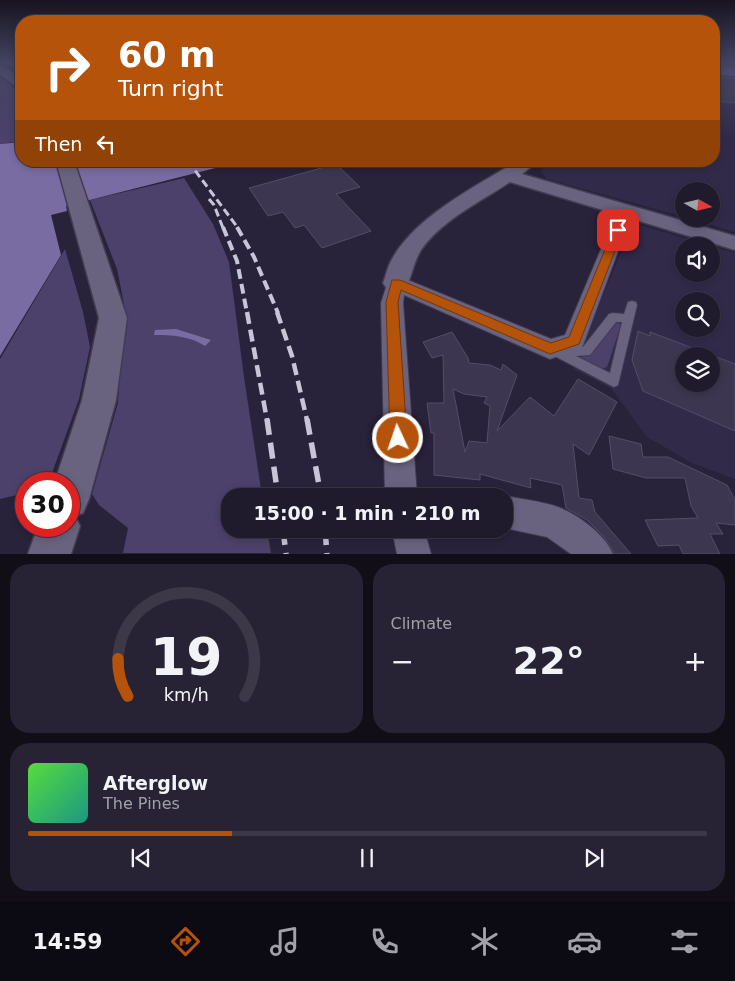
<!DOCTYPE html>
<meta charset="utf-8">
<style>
:root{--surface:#1f1a2c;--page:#272334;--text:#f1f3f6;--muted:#a1a1a9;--line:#3c3848;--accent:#b45309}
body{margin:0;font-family:"DejaVu Sans",sans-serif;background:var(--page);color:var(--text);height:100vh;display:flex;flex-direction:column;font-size:19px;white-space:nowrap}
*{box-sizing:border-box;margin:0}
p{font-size:16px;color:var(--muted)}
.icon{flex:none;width:28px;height:28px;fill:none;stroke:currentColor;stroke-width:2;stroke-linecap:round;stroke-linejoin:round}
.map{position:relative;height:554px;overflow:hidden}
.sheet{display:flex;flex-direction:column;gap:10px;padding:10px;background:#110e18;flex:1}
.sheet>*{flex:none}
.top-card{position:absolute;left:15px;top:15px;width:705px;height:152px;border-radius:20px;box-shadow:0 2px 8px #0003,0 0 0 1px var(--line);background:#b45309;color:#fff;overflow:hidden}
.needle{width:32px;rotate:98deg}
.buttons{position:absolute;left:675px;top:182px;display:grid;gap:10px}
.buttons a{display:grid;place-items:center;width:45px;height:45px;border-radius:50%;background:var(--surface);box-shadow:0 2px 8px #0003,0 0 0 1px var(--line);font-size:25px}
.speed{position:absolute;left:15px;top:472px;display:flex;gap:10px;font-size:25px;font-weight:700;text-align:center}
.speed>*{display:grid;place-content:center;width:65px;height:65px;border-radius:50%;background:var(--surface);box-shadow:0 2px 8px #0003,0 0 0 1px var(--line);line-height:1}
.speed .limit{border:8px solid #d22;background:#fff;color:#111}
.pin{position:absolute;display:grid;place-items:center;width:42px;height:42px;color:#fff;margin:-21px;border-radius:10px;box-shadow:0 2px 8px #0006}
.me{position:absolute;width:55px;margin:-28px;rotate:357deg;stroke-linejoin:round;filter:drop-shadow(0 0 4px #0008)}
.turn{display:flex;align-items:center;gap:18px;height:105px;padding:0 20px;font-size:22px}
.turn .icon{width:65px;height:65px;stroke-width:2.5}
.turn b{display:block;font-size:35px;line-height:42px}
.then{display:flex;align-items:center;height:48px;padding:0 20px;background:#0003;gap:10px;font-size:19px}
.big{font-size:38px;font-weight:800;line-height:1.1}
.sheet .tile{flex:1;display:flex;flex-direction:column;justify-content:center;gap:8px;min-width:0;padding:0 18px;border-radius:20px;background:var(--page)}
.sheet .dial{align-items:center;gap:0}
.dial svg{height:130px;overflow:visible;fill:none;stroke:var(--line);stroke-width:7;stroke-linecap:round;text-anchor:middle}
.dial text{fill:var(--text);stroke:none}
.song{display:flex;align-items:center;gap:15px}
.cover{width:60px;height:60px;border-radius:8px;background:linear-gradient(135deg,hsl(110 70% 55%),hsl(170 70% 35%))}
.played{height:5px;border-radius:2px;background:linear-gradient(90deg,var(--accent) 30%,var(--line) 30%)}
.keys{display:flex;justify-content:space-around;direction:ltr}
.heat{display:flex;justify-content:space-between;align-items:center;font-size:28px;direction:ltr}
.sheet .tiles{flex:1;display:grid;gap:10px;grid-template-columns:1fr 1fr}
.tile:last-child{grid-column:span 2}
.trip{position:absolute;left:221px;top:488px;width:292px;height:50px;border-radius:20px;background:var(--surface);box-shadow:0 2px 8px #0003,0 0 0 1px var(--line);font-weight:800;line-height:50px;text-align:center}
.dock{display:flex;height:80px;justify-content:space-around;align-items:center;background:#0c0a12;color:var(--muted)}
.dock .icon{width:35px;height:35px}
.dock .selected{color:var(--accent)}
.dock b{font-size:22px;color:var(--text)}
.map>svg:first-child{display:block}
</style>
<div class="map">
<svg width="735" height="554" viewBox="0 0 735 554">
<rect width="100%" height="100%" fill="#29223b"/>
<g fill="#322a49" fill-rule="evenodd">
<path d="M714,75L735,77V232L689,219H711V191H684V217L547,179L540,170L553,161H714Z"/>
<path d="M633,223L735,253V479L692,463L647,437L611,388L573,369ZM684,246H711V274H684ZM684,301H711V329H684ZM684,356H711V384H684Z"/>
</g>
<g fill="#4b416a">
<path d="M0,76L10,84L21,98V141L0,144Z"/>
<path d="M184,178L213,224L229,262L244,377L262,496H230V529H267L271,553H123L128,528L99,505L92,494L118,403L124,304L117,269L90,200Z"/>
<path d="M65,249L83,312L90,347L79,399L48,484H26V493L0,499V359Z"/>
<path d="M616,321L621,325L607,367L600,369L579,360L580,357L590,355Z"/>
</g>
<g fill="#796ca3">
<path d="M21,142V161H243L66,206L67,211L51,215L61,255L0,356V144Z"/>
<path d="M176,329L211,340L205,346C190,336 172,335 154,335L155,330Z"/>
</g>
<g fill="#3d3650" stroke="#544d69" fill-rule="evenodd">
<path d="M714,76L735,78V103L714,101Z"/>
<path d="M336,164L360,187L336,194L371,231L322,248L304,225L295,228L283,212L268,216L249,188Z"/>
<path d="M638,331L650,336V332L735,364V431L643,391L632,360ZM684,356H711V384H684Z"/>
<path d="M452,332L468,358L469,363L490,365L501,370L503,364L517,375L497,431L530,397L554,416L578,379L617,402L589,455L573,444L579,498L592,500L595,512L631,554H615L604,537L587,520L566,508L562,485L530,478L531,488L480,474V480L434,475V433H431L427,403H444L443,355L432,358L423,342ZM453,389L464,394L487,397L484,403L490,406L487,443L469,441L465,452Z"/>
<path d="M609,436L641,444L643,457H668L727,485L735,500V525L716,523L723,534H710L720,554H683L679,545L658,546L645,520L698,518L691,506L685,478H646L613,469Z"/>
</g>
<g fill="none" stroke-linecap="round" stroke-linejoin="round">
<g stroke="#423c51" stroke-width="2">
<path id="service" d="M632,301L636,302L637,305L618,385L614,387L610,385L547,352L545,349L547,346C554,343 574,346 583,347L609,314L613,313L624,314L628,302ZM616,322H622L610,373L576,356L590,355Z"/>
</g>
<g stroke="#423c51" stroke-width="2">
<g id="minor">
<path d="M714,62H735V67L714,65Z"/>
<path d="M625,206L631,207L633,211L582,348L550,359L404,295L403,303L417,496H385L381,303L389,278L396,276L403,278L551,339L565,335L617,211L619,207Z"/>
<path d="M504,496H505C521,499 539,501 555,506C576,513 604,533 613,554H571L547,537L505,528Z"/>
<path d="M392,529H424L431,554H397Z"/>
</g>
</g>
<g stroke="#423c51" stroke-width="3">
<g id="tertiary">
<path d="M0,65L21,78V88L17,87L0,74Z"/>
<path d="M56,161H74L127,318L116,400L89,499L83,513L75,516L80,526L71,554H28L38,526H69V484H54L82,400L99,318Z"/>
<path d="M517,161H538L522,174L735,236V250L510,182C480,202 442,220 421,250C413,263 412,277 405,289L396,292L387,289L383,283C386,276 387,268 391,261C414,217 475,187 517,161Z"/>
</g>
</g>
<g stroke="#423c51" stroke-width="2">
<path id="trunk" d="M714,66L735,68V76L714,74Z"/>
</g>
<use href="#service" fill="#6a6380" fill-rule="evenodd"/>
<use href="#minor" fill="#6a6380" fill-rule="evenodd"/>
<use href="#tertiary" fill="#6a6380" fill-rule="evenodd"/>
<use href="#trunk" fill="#836ac0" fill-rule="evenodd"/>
<g stroke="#c9c5d8" stroke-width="3" stroke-dasharray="8 4" stroke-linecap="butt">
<path d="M188,161L238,228"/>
<path d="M209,199L214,205L223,228"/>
</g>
<g stroke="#c9c5d8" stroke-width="4" stroke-dasharray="10 5" stroke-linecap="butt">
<path d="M223,227L237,261L247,313"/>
<path d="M237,227L254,257L278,313"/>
</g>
<g stroke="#c9c5d8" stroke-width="4.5" stroke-dasharray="12 6" stroke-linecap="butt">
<path d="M247,312L267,420"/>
<path d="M277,312L292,356L307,420"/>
</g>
<g stroke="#c9c5d8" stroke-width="5.5" stroke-dasharray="16 8" stroke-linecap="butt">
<path d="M267,419L278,496"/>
<path d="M307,419L321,496"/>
<path d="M283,529L286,554"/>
<path d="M325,529L327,554"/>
</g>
</g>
<linearGradient id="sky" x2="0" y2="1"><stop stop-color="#171320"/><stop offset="0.45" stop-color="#434460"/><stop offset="1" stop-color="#434460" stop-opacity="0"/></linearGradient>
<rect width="735" height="139" fill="url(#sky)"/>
<path fill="#b45309" stroke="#753606" d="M618,227L623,230L579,344L550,354L401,290L398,302L407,438L404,444L398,446L393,444L390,438L386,302L392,280H400L551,343L569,337L613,230Z"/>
</svg>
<div class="buttons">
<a><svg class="needle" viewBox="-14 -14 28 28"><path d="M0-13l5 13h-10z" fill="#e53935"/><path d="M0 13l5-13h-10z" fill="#a1a1a9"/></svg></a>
<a><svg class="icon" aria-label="sound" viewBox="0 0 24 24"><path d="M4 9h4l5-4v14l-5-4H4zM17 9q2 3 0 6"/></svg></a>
<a><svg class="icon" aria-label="search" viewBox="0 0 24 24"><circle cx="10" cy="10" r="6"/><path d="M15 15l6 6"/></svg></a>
<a><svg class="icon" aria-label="layers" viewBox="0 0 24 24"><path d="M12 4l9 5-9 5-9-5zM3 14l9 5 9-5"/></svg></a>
</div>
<div class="speed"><div class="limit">30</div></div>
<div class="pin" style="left:618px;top:230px;background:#d93025"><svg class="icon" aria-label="arrive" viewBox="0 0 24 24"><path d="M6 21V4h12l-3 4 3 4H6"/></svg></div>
<svg class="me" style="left:398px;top:438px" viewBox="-20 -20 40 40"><circle r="17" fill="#b45309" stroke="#fff" stroke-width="3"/><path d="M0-11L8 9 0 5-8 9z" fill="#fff"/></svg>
<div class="trip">15:00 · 1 min · 210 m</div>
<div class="top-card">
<div class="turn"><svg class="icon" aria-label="right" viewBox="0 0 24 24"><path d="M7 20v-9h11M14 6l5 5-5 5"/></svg><div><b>60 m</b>Turn right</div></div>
<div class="then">Then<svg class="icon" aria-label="left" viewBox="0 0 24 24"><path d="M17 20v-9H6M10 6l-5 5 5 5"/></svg></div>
</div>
</div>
<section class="sheet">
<div class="tiles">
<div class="tile dial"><svg viewBox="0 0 100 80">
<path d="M14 69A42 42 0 1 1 86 69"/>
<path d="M14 69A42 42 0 0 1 8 46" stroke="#b45309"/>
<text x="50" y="56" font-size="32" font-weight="700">19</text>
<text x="50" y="72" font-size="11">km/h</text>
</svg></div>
<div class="tile"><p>Climate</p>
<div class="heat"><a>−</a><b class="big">22°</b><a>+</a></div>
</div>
<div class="tile">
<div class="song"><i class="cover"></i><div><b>Afterglow</b><p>The Pines</p></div></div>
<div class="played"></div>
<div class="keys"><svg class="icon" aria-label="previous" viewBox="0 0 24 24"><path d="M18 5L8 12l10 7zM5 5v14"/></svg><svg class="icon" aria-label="pause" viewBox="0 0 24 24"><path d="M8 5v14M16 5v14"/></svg><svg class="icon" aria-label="next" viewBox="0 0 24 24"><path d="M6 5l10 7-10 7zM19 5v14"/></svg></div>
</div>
</div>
</section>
<nav class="dock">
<b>14:59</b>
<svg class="icon selected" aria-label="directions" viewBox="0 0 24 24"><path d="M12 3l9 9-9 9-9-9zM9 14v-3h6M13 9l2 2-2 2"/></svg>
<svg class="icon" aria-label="music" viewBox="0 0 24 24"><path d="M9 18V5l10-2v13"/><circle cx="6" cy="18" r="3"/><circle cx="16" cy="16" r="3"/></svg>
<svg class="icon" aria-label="phone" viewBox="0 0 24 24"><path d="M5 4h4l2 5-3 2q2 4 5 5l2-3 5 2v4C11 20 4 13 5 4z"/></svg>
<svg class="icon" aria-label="climate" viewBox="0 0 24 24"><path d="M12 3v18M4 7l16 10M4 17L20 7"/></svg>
<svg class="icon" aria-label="car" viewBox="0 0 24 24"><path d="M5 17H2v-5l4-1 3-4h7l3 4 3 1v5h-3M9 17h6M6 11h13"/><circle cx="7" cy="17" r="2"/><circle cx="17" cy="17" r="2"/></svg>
<svg class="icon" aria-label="filters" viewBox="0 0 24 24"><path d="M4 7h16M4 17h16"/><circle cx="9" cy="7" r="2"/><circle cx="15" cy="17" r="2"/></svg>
</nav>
